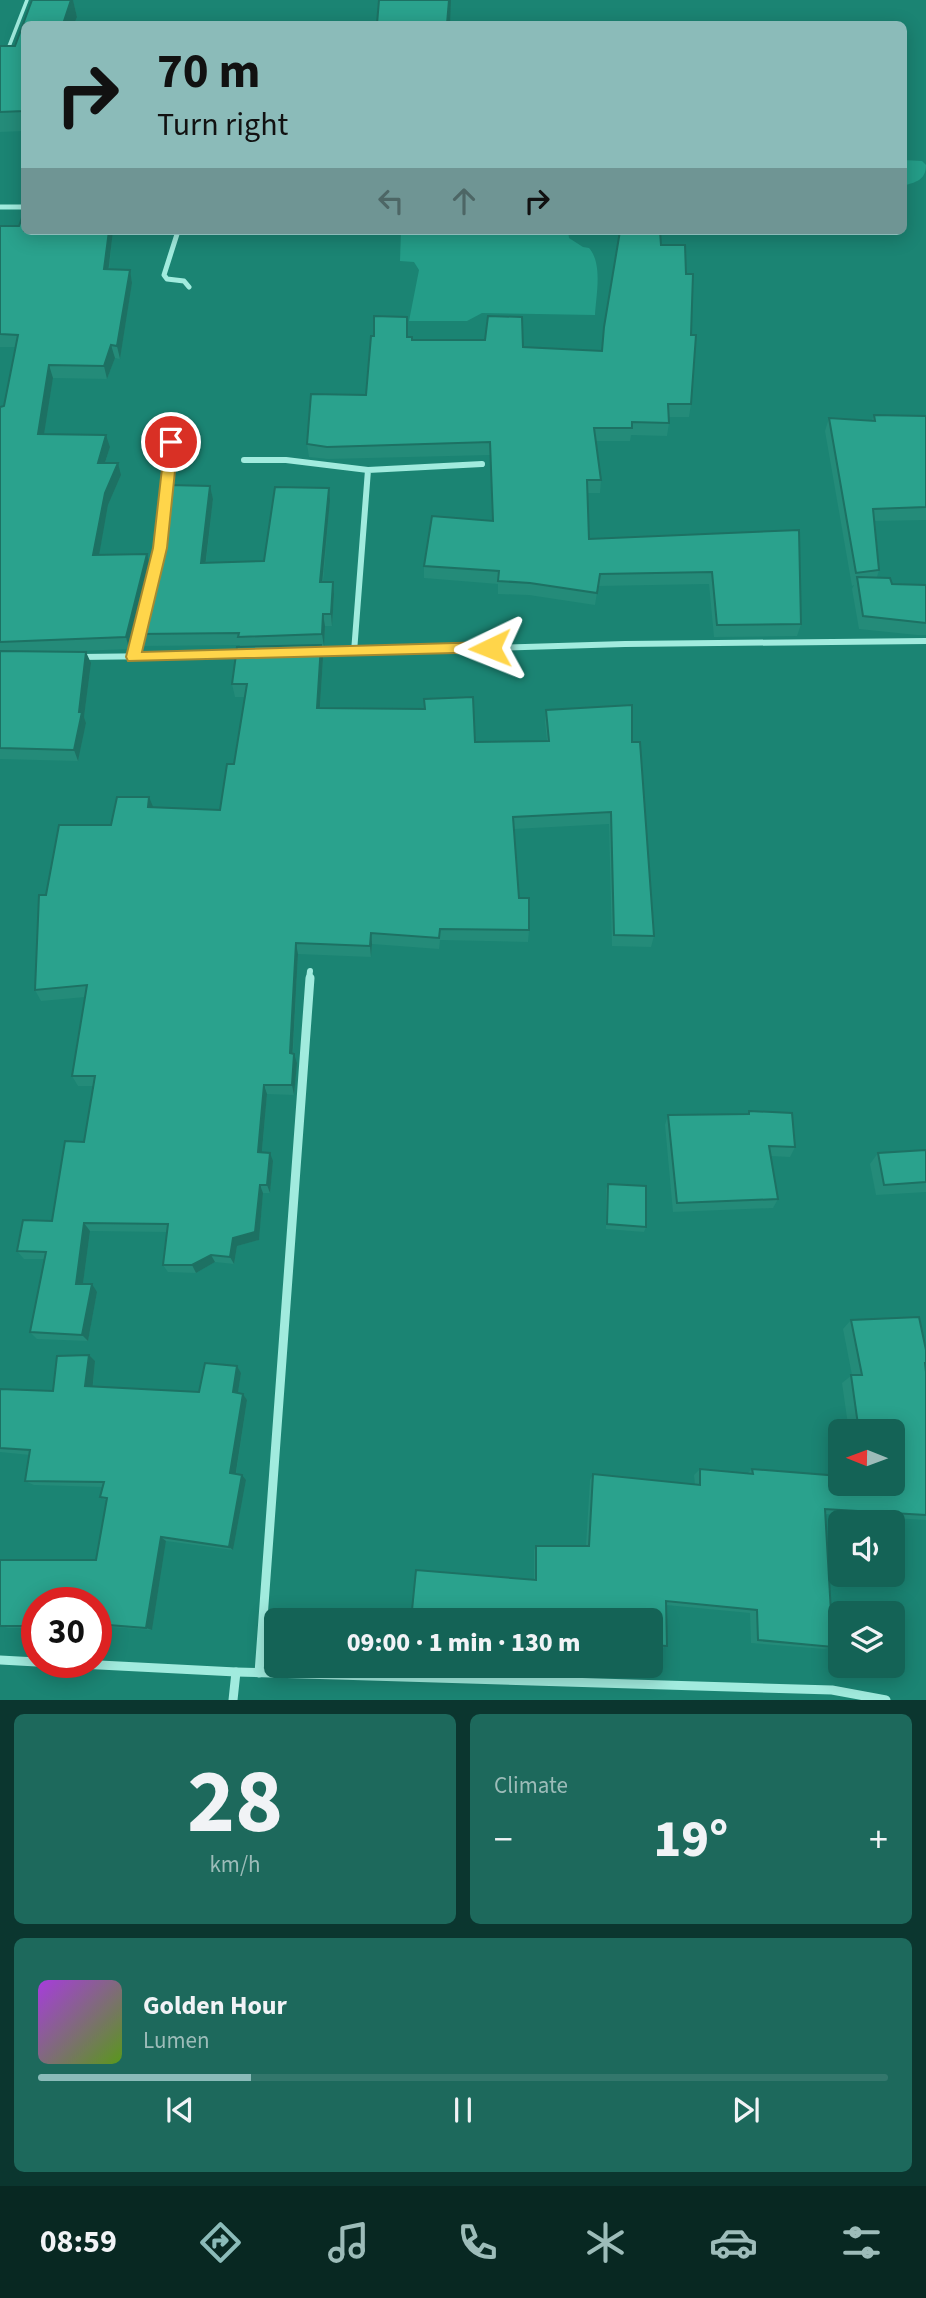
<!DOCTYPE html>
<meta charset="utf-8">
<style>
:root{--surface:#146356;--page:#1d695c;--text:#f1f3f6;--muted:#9dbcb9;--line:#33776c;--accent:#8bbbb9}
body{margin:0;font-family:"Source Sans 3",sans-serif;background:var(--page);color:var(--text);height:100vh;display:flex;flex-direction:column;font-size:26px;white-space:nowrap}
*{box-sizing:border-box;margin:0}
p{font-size:23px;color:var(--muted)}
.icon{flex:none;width:38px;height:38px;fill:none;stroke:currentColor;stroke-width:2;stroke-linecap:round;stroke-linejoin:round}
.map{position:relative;height:1700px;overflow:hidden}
.drawer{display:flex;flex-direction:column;gap:14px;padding:14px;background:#0b362f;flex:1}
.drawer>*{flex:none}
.hud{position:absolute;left:21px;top:21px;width:886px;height:214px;border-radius:10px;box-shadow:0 4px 18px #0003;background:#8bbbb9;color:#111;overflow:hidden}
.needle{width:46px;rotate:271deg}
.tools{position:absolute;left:828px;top:1419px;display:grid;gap:14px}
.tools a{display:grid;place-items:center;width:77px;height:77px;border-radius:10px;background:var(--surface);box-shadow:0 4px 18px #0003;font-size:35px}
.speed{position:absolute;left:21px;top:1587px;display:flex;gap:14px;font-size:35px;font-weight:700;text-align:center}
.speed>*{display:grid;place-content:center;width:91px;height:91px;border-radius:50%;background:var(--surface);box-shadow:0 4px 18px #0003;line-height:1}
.speed .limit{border:10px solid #d22;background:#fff;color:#111}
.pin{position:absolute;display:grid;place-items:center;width:60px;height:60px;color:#fff;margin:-30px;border:4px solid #fff;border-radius:50%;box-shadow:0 2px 7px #0007}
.me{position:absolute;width:77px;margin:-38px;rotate:268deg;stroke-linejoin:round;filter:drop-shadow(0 0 5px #0008)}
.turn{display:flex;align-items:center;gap:24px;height:147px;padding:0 21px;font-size:32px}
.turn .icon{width:91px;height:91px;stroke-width:2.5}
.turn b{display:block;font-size:49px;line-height:60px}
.lanes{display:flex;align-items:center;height:66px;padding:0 21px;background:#0003;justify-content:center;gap:35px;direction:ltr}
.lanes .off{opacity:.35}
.big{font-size:52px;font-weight:800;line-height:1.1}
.drawer .tile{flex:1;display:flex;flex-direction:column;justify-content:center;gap:10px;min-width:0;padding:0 24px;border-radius:10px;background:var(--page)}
.drawer .dial{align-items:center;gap:0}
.dial b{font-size:91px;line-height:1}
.song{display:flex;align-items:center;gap:21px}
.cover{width:84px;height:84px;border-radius:10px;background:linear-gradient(135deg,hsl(280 70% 55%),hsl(90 70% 35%))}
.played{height:7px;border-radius:4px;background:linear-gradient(90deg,var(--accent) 25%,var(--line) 25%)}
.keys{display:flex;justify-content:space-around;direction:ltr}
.heat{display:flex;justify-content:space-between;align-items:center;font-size:38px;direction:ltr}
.drawer .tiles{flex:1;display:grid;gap:14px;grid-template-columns:1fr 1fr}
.tile:last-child{grid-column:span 2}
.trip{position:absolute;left:264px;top:1608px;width:399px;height:70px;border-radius:10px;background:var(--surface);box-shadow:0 4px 18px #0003;font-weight:800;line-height:70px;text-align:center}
.menu{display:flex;height:112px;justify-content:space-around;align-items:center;background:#082822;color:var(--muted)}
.menu .icon{width:49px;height:49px}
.menu .current{color:var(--accent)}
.menu b{font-size:32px;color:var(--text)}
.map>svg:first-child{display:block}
</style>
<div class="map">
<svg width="926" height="1700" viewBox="0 0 926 1700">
<rect width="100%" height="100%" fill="#1b8473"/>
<g fill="#249d88">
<path d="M903,160L922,161L926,165C926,180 916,182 903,186Z"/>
<path d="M401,231H568L569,238L583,247L589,248C603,264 596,295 595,315L482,313L467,321H409L419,270L414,262L400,261Z"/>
</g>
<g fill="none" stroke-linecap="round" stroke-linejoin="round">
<path stroke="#a1ebde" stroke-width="3.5" d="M0,52L8,49L27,0"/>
<g stroke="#a1ebde" stroke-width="5">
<path d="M0,207H24"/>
<path d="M178,231L164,275L167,279L184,281L189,287"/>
</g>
<g stroke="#a1ebde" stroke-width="6">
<path d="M244,460H286L368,470"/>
<path d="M159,552L171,442"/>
<path d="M354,652L368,470L482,464"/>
<path d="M314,653L625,644L926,641"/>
<path d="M80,657L243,655"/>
<path d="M133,658L140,629"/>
<path d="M309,979L310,971"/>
</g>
<g stroke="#a1ebde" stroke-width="9">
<path d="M0,1660L37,1662"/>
<path d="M41,1662L236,1672L832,1690L886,1700"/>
<path d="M259,1673L310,978"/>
<path d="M233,1700L236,1672"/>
</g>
</g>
<g fill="#248b79">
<path d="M32,0H73L77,17L74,24H24V131L0,132V46H15Z"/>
<path d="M0,226L24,231H113L109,270H130L132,283L120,359L115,358L107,379L53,378L44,434L106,435L110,447L105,463L121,475L108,505L99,555L150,566L129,649L55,652L91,663L84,717L86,723L78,761L0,759V407L4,406L16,347H0Z"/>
<path d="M661,245L686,274L691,335V404L689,417H668L669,423L667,436L631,435L630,441H596L601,480L600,493H587L589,539L799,530L801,624L797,636L714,637L709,584L598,586L595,605L529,595L498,594V584L424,578V566L492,521L490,455L328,459L309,457L307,444L366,395L408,337L412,340L523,347L602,351L604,327Z"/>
<path d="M874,415L926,416V520L875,521L879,570L877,577L892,584L926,585V635H917L859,629L852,589L854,585L852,586L825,431L829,418L872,420Z"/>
<path d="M210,486L213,499L206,563L264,561L329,488L330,501L323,582H333L334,594L332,626H325L324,647H321L323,658L320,708L475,742L547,741L545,722L546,710L632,742L654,936L651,947L612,946L609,824L514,829L519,898L529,930L528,942L440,940L439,949L372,944L371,957L298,954L293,1053L297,1063L294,1095L267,1094L262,1152L273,1161L270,1193H263L259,1240L237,1246L234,1264L215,1262L196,1273L168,1272L163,1265L167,1232L90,1231L83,1284L97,1292L88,1341L37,1339L30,1332L45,1259H24L17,1251L52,1221L84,1142L93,1086H78L72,1076L85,997L41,1001L35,990L46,895L111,825L153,808L220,810L234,764L245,697H235L232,684L240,645L142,646L138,634Z"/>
<path d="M749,1111L795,1147L790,1157L770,1156L778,1199L773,1208L673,1212L665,1125L668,1115L748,1114Z"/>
<path d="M926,1150V1192L876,1195L870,1164L878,1153Z"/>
<path d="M608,1184L646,1227L644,1232L606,1229V1189Z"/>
<path d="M851,1320L926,1350V1365L925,1366L926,1372V1520L825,1514L833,1647L824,1649L751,1643L750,1613L666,1605L667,1646L662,1648L651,1647V1620L534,1580V1550L536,1546H586L590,1480L593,1474L695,1485L694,1475L700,1469L748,1473L752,1469L833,1476L831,1440L839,1433L840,1434V1484L892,1432H849L842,1383L852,1375L843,1329Z"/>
<path d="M89,1355L95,1361L93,1387L199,1392L237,1366L241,1373L238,1393L243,1394L247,1400L236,1474L246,1480L233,1550L166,1541L152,1630L96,1626V1603H37V1628H8L0,1626L96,1560L107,1501L100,1497L103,1487L34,1485L25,1481L30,1455L0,1452V1389L53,1391Z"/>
</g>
<g fill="#1d7163">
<path d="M71,0H73L77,17L74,24H63Z"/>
<path d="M449,0H451L450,24H447Z"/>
<path d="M109,231H113L107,282L104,269Z"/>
<path d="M130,270L132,283L120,359L117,346Z"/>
<path d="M111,345L115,358L107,379L104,366Z"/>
<path d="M49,365L53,378L42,447L38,434Z"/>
<path d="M106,435L110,447L101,475L98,463Z"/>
<path d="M118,463L121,475L108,505L97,567L93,555L105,493Z"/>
<path d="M210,486L213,499L204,576L201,563Z"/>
<path d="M329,488L330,501L321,594L320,582Z"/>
<path d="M147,554L150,566L129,649L126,637Z"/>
<path d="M333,582L334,594L332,626L331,614Z"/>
<path d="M323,614L325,626L324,647L322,634Z"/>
<path d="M321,645L323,658L319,721L317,708Z"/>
<path d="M86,652L91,663L84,717L86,723L78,761L74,750Z"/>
<path d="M149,797L154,809L148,807Z"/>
<path d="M371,933L372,944L371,957L370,946Z"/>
<path d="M296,943L298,954L292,1063L290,1053Z"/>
<path d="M294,1054L297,1063L294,1095L292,1085Z"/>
<path d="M264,1085L267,1094L261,1161L258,1152Z"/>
<path d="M270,1153L273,1161L270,1193L267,1185Z"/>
<path d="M260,1185L263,1193L259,1240L237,1246L234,1264L230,1257L233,1238Z"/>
<path d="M84,1223L90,1231L82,1291L76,1284Z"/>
<path d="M211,1255L215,1262L196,1273L192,1265Z"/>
<path d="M92,1284L97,1292L88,1341L82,1335Z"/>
<path d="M89,1355L95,1361L92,1393L85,1386Z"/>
<path d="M237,1366L241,1373L237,1399L233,1392Z"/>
<path d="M243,1394L247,1400L235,1478L230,1473Z"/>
<path d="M242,1475L246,1480L233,1550L229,1547Z"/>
<path d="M161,1537L166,1541L152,1630L146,1628Z"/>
</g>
<g fill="#2aa28d" stroke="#1d7163" stroke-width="2">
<path d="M32,0H71L63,24H24V111L0,112V46H15Z"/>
<path d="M379,0H449L447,24H377Z"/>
<path d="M23,215H24V231H109L104,269L130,270L117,346L111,345L104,366L49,365L38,434L106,435L98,463H118L105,493L93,555L147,554L126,637L0,642V407L4,406L18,335L0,334V226H19Z"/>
<path d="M620,231H660L661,245H685L686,274H693L691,335H696L691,404H668L669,423L632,422V428H594L601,480H587L589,539L799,530L801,624L717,625L712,572L600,574L597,593L530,583L498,581L499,571L424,566L432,516L493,521L490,442L327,447L307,444L311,394L366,395L371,336H374V316L407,317V337H412V340H485L488,316L522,317L523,347L602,351L604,327Z"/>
<path d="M874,415L926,416V507L873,509L879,570L856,573L829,418L875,421Z"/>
<path d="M169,485L210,486L201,563L264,561L275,487L329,488L320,582H333L331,614H323L322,634L238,637L239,633L138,634L162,536Z"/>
<path d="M857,577L890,578L892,584L926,585V623L863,616Z"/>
<path d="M321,645L317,708L425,709L424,699L473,697L475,742L549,741L546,710L632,705V742H640L654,936L614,935L611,812L513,817L519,898H529V930L440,929L439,938L371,933L370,946L296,943L290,1053L294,1054L292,1085H264L258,1152L270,1153L267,1185H260L255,1232L233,1238L230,1257L211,1255L192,1265H163L168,1224L84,1223L76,1284H92L82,1335L30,1332L46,1252L17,1251L23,1220L52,1221L65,1141L84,1142L95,1076H72L87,985L35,990L39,895H46L59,825H111L117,797H149L148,807L220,810L227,764H234L247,684H232L237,647Z"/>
<path d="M0,651L86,652L79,712H82L74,750L0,748Z"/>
<path d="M749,1111L792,1113L795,1147L769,1146L778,1199L677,1203L668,1115L749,1114Z"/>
<path d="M926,1150V1182L884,1185L878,1153Z"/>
<path d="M608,1184L646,1186V1227L607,1224Z"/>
<path d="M919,1317L926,1350V1363H925L926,1372V1515L825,1509L833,1647L758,1640L757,1610L666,1601L667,1646L651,1645V1620H411L416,1570L536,1580V1546H589L593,1474L700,1485V1469L753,1474L752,1469L840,1476V1484H892V1432H859L851,1375H862L851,1320Z"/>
<path d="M89,1355L85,1386L199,1392L205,1363L237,1366L233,1392L243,1394L230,1473L242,1475L229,1547L161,1537L146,1628L96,1624V1603H37V1626H0V1560H96L107,1498L100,1497L104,1482L25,1481L30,1450L0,1448V1389L53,1391L57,1356Z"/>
</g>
<path fill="#ffd54a" stroke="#a68a30" stroke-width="2" d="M171,437L178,442L167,548L142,652L490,642L495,644L497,648L495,652L128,661L126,657L153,548L165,442Z"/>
</svg>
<div class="tools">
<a><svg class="needle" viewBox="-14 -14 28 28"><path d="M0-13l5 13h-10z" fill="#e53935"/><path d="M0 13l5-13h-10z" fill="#9dbcb9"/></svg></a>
<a><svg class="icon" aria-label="sound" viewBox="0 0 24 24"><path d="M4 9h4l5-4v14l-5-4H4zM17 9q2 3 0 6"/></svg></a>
<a><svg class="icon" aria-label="layers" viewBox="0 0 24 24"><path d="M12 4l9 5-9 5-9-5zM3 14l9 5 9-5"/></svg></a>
</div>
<div class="speed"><div class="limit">30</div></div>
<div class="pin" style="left:171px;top:442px;background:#d93025"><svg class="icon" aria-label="arrive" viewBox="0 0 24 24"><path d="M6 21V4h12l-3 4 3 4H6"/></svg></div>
<svg class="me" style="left:490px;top:648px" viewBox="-20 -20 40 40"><path d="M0-17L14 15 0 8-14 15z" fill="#ffd54a" stroke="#fff" stroke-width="4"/></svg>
<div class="trip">09:00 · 1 min · 130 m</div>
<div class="hud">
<div class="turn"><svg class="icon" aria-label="right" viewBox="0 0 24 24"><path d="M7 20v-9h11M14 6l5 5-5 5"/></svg><div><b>70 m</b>Turn right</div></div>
<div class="lanes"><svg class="icon off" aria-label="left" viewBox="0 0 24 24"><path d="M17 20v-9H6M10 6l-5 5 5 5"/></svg><svg class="icon off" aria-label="ahead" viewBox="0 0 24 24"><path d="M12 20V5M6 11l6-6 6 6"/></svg><svg class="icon" aria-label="right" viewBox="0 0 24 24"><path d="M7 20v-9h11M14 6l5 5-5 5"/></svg></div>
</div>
</div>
<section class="drawer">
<div class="tiles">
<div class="tile dial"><b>28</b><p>km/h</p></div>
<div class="tile"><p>Climate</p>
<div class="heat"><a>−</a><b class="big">19°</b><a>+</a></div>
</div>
<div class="tile">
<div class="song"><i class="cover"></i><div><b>Golden Hour</b><p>Lumen</p></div></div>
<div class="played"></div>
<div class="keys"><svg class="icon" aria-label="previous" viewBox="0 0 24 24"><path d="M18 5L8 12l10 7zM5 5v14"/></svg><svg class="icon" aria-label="pause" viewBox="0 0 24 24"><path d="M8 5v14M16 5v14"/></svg><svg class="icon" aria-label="next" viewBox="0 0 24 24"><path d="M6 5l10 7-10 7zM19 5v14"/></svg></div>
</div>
</div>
</section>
<nav class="menu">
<b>08:59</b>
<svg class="icon current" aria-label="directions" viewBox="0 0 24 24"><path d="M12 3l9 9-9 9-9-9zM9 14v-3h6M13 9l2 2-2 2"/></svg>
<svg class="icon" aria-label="music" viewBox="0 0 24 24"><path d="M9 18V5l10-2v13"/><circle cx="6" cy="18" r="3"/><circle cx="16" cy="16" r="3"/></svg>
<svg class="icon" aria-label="phone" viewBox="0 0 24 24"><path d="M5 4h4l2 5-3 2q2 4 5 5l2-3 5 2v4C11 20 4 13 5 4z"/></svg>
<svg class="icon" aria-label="climate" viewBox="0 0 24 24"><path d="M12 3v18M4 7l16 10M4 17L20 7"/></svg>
<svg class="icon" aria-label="car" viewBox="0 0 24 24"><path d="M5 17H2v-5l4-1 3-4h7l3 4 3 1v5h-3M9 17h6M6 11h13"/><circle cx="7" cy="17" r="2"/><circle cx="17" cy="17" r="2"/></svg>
<svg class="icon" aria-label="filters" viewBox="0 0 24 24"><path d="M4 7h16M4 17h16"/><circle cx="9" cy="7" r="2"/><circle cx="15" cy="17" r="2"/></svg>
</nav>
